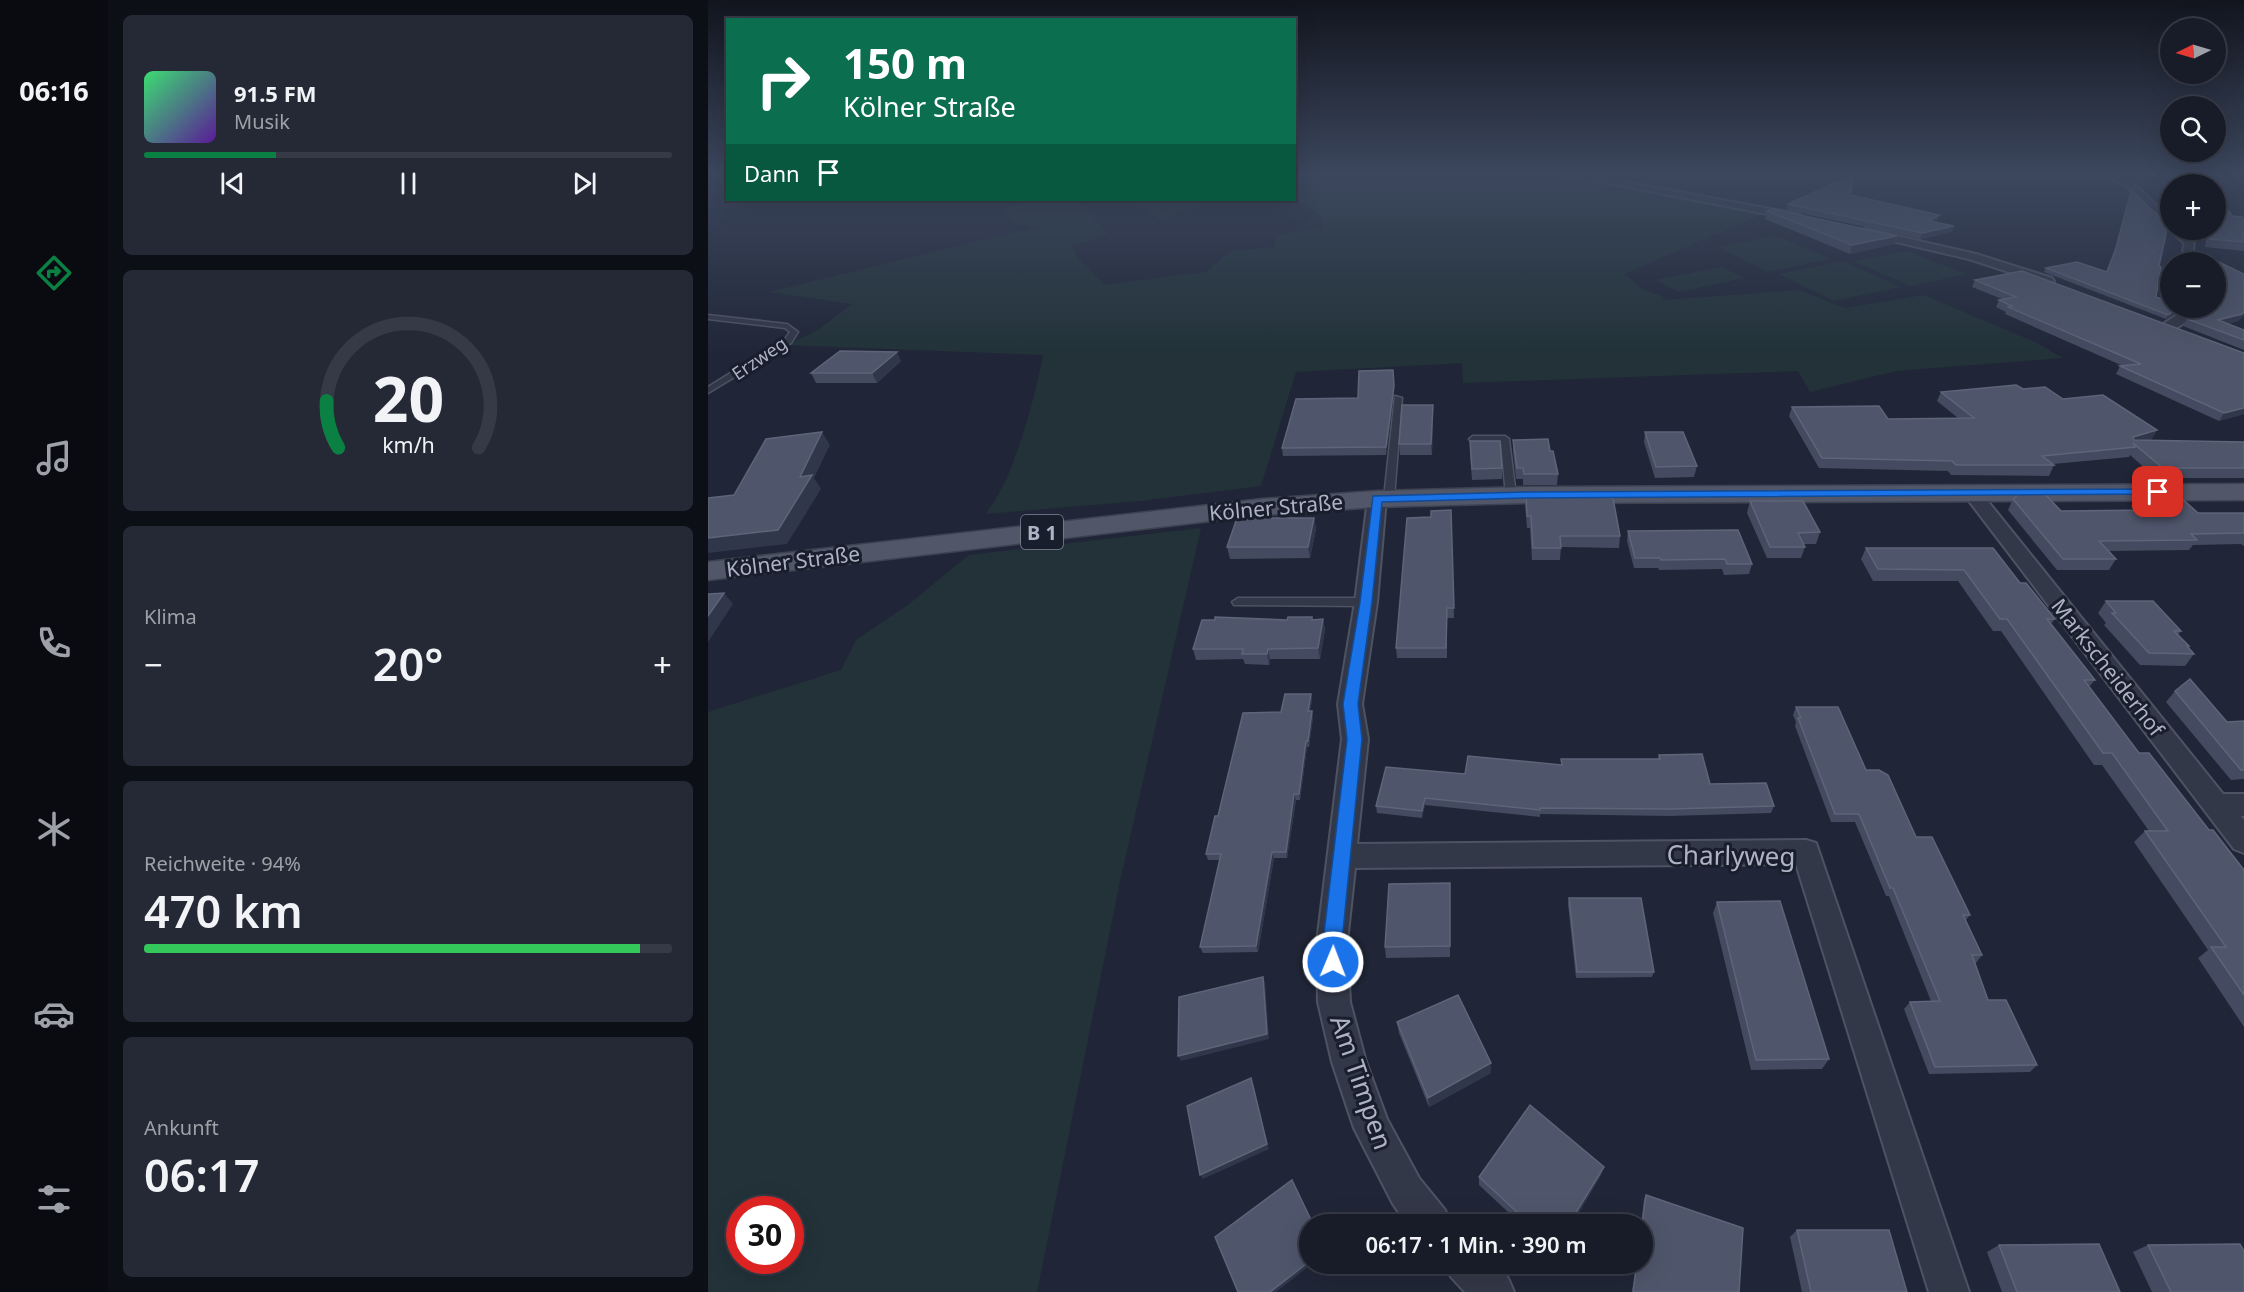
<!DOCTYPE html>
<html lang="de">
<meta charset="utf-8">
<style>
:root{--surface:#181c29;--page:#252935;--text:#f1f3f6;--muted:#9fa1a8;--line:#363a46;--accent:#0b8043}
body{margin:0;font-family:"Noto Sans",sans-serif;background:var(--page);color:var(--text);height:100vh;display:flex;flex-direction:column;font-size:22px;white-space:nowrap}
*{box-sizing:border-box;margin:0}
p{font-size:20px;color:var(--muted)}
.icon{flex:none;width:33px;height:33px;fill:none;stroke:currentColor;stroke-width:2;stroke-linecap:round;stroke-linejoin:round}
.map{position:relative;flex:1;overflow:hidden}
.panel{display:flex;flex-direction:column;gap:15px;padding:15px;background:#0d0f17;width:600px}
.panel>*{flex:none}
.banner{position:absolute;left:18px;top:18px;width:570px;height:183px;border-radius:0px;box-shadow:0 6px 24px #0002,0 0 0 2px var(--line);background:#0b6e4f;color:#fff;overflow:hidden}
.needle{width:39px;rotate:265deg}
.fabs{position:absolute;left:1452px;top:18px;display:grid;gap:12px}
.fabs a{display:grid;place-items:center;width:66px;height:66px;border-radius:50%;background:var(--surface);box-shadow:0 6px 24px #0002,0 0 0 2px var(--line);font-size:30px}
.speed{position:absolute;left:18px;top:1196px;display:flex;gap:12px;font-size:30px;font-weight:700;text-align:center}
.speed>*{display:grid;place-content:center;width:78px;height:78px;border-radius:50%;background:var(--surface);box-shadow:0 6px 24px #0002,0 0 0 2px var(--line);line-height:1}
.speed .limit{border:9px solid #d22;background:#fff;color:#111}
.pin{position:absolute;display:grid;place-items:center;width:51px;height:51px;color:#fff;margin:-26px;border-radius:12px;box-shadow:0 3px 9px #0006}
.me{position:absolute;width:66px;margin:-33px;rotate:1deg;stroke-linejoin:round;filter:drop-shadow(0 0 4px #0008)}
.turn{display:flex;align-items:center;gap:21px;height:126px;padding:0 18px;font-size:27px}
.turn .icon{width:78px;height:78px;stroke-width:2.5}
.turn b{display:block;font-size:42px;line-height:51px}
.then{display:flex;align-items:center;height:57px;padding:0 18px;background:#0003;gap:12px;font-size:22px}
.big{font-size:45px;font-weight:600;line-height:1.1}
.panel .card{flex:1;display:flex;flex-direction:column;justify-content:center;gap:9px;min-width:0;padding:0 21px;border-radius:9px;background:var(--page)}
.panel .dial{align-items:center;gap:0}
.dial svg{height:156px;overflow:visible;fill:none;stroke:var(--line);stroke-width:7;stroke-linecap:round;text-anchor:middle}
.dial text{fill:var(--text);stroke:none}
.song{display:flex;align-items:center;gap:18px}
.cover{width:72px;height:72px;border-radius:9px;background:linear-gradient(135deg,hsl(140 70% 55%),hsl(270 70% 35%))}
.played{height:6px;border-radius:3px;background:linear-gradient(90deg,var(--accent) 25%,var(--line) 25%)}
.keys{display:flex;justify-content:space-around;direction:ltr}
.heat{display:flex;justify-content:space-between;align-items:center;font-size:33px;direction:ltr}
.charge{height:9px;border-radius:4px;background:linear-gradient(90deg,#34c759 94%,var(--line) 0)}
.trip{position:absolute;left:591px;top:1214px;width:354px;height:60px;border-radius:30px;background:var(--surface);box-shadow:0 6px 24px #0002,0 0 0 2px var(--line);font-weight:600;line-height:60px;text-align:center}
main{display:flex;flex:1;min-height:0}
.tab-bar{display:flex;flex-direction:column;width:108px;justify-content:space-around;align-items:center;background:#0a0b10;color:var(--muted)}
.tab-bar .icon{width:42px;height:42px}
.tab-bar .selected{color:var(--accent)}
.tab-bar b{font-size:27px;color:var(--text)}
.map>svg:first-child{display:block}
</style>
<main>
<nav class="tab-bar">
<b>06:16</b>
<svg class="icon selected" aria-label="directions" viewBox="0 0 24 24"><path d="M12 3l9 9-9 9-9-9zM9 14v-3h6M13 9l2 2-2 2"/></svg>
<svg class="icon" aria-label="music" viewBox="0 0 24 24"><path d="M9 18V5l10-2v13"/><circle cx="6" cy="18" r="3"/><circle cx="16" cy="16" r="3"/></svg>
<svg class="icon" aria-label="phone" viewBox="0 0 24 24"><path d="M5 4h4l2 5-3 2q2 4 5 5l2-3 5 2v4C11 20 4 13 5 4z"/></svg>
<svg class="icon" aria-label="climate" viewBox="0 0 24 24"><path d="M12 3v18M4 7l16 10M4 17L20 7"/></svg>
<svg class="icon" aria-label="car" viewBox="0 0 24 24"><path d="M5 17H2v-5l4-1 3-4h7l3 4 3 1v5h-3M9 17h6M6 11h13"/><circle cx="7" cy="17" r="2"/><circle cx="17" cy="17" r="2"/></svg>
<svg class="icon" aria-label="filters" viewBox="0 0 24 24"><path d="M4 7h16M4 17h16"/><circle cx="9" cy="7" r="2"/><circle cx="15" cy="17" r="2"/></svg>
</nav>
<section class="panel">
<div class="card">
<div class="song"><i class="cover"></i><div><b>91.5 FM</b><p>Musik</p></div></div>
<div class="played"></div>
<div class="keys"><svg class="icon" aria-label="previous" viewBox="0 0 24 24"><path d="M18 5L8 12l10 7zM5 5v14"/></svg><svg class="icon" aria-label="pause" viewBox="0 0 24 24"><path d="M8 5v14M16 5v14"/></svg><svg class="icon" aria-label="next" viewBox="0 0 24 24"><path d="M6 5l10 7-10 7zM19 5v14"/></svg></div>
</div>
<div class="card dial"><svg viewBox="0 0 100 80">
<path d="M14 69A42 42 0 1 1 86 69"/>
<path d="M14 69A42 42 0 0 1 8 45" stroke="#0b8043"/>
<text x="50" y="56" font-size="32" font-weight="700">20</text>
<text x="50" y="72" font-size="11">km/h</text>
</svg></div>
<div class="card"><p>Klima</p>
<div class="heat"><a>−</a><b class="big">20°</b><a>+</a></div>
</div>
<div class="card"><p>Reichweite · 94%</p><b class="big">470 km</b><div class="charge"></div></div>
<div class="card"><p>Ankunft</p><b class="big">06:17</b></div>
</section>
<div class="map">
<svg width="1536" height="1292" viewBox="0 0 1536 1292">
<rect width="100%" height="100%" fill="#202637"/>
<g fill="#223238" fill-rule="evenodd">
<path d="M587,174H847L1058,213L916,274L934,289L956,297L955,300L1091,290L1137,308L1216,295L1331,344L1355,358L1188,371L1102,392L1090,371L755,383L754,363L588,372L553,486L432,501L277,514C304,485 328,395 335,355L79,345L110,330L144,304L61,292L329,227L304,222L297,209L316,204L318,200H384L372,203L400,234L364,246L370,258L396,285L498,272L522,251L567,247V235L614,228L612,214L586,200Z"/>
<path d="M424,200H536L496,204L453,220Z"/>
<path d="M1068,236L1123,259L1060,272L1008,247Z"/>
<path d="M1199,251L1258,274L1203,286L1145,261Z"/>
<path d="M1135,261L1192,287L1126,301L1071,274Z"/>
<path d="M1013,267L1037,278L971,292L948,280Z"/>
<path d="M493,528L412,881L329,1292H0V712L133,670L148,640L201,604L261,555ZM32,1209H82V1260H32Z"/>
</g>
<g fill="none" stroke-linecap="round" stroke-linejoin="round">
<g stroke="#4e5363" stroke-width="3">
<g id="service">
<path d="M0,315L79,324L90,332L83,343L0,393V387L77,339L82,332L77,328L0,319Z"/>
<path d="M687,396L694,398L686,498L681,501L676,498Z"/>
<path d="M797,436L801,439L808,496L803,499L798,496L793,442H765L761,439L765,436Z"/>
<path d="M530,598H658L664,602L658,606L526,605L524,602Z"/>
</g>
</g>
<g stroke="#4e5363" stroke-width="4">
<g id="minor">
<path d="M852,174H873L1090,214L1095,217L1090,220Z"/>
<path d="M1395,174C1426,174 1442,201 1462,221V230H1472L1486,240L1484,262H1474L1476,243L1428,198L1421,188Z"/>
<path d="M1158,229L1268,254L1344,278L1346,281L1340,285L1261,259L1154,234V230Z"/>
<path d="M1471,308H1483L1484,315C1477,324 1465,332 1453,330L1451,327L1470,314Z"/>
<path d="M1264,488L1270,489L1515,794H1536V816H1533L1536,820V853L1526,849L1258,497L1255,493L1258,489Z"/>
<path d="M669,494L675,495L678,499L669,602L654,704L660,739L649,844L1098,840L1108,843L1261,1292H1221L1088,864L647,868L639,942L642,1002L658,1062L679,1119L711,1178L737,1210L743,1224H699L685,1204L646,1128L624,1062L610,1002L609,942L634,739L630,704L647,602L660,499L663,495Z"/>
<path d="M737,1263H786L800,1278L806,1292H757L743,1277Z"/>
</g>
</g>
<g stroke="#3d4251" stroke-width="3">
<path id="primary" d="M1536,484V500L818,503L669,507L554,515L0,580V562L554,499L669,491L818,487Z"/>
</g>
<use href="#service" fill="#333848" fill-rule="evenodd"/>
<use href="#minor" fill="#333848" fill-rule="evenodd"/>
<use href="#primary" fill="#515768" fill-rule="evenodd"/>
</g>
<g fill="#444b60">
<path d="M1453,174H1456L1498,184H1462V194L1451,179Z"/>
<path d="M1423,191L1460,225L1451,266L1448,297L1468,313L1458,319L1336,272L1338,268L1398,272L1406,253Z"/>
<path d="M1142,195L1229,221L1227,222L1246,226L1244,232L1212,239L1079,210L1080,204Z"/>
<path d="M1059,211L1189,236L1186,244L1142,254L1057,219Z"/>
<path d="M1525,216L1536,219V251L1497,247L1498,240L1490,230H1508Z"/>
<path d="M1502,258L1536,274V315L1530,321L1520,324L1536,330V350L1475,326L1479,319L1486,314L1489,309L1492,310V308H1508V262H1499Z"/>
<path d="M1267,280L1536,353V414L1511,421L1408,374L1412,366H1415L1297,314L1298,312L1288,307L1291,300L1294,299L1264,287Z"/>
<path d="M193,361L169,383H108L103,373Z"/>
<path d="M1315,389L1355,399L1449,430L1443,440L1441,441L1536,442V478H1448L1422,455L1421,457L1345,464L1346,465L1341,476L1243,475L1240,471L1111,468L1081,416L1084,407L1180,419L1250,418L1229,401L1233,392Z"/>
<path d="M686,394L678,455L575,456L574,448L650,398Z"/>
<path d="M725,405L724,455H692L691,444Z"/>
<path d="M937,432L989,466L986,477L947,478L936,442Z"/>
<path d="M805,440L842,451L850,474L849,485H815V479H808L805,451Z"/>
<path d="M762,452L794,468V479L764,480Z"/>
<path d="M818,494L912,536L911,548L853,547L852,560H824L822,528H819L817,505Z"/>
<path d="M1429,496L1490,513H1536V546L1533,544L1485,545L1481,550L1401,551L1408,559L1401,570H1349L1300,510L1305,499L1353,511L1426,510L1423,506Z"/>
<path d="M1042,501L1112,532L1108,544H1096L1097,547L1093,558H1059L1039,513Z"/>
<path d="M743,510L746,618H739V658H689L688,648L723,517Z"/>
<path d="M606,518L608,529L602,558L522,559L519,547Z"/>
<path d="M920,531L1044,564L1041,574L1016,575L1014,569L951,570L950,568H926L919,541Z"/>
<path d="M1158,548L1312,583L1347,619L1343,624L1387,680L1381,687L1431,753L1536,870V1027L1490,958L1500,950L1426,842L1437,831H1441L1394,765H1386L1293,631H1285L1250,581H1165L1153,559Z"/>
<path d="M1398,601L1473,631L1470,635L1481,646L1480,647L1486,654L1477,666L1432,665L1396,625L1398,623L1390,613Z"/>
<path d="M615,619L617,630L612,659H562L561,665L537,664L535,659L488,660L485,649L579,620Z"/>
<path d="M1467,691L1519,722L1536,721V779L1523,780L1458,702Z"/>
<path d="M603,694L604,700L602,711H604L605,717L601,747H599L592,800H588L579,858H566L550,952L495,953L492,947L512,860H500L498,854L573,712Z"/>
<path d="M1088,707L1158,770L1208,837L1262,915L1258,920L1274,955L1268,963H1266L1280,1000L1329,1065L1322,1072L1221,1074L1196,1009L1202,1002L1223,1001L1181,896H1178L1147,822H1123L1087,726L1088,722L1085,715Z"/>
<path d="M951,755L1002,784L1066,806L1063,813L961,816L832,814V817L717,805L714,818L669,813L668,806L757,774L853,765V759H950Z"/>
<path d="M742,894V957L678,958L677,947Z"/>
<path d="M861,898L946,972L944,977L868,978L860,904Z"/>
<path d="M1009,902L1121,1059L1114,1069L1043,1070L1005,913Z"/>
<path d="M689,1022L783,1063V1073L721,1107L691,1033Z"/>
<path d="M893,1175L864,1224H813L771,1185V1177Z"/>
<path d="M938,1195L1031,1292H924L928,1263H934V1224H933L936,1199Z"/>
<path d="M1089,1230L1199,1292H1094L1082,1237Z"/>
<path d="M1291,1245L1412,1292H1294L1279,1252Z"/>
<path d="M1440,1245L1536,1292H1444L1425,1252Z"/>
</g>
<g fill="#31374b">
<path d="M1231,215L1229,221L1219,227L1221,221Z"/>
<path d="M1246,226L1244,232L1212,239L1214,233Z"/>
<path d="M1189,236L1186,244L1142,254L1144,245Z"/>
<path d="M1471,308L1468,313L1458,319L1460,315Z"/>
<path d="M1536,312V315L1530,321L1506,328L1510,320Z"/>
<path d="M189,352L193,361L169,383L164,373Z"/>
<path d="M685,370L686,394L678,455V447Z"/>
<path d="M725,405V416L724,455L723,444Z"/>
<path d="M1536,408V414L1511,421L1516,413Z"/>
<path d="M1449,430L1443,440L1427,445L1425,437Z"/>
<path d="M114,432L122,445L106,478L113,489L79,544L0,553V538L92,477Z"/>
<path d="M606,518L608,529L602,558L600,547Z"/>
<path d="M16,593L25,604L0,642V616Z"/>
<path d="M615,619L617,630L612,659L610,648Z"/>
<path d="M560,649L562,659L561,665L559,654Z"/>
<path d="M603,694L604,700L601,717L600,711Z"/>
<path d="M604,711L605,717L601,747L600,741Z"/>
<path d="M598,741L599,747L592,800L591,794Z"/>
<path d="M586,794L588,800L579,858L578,852Z"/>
<path d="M717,798V805L714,818V811Z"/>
<path d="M564,852L566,858L550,952L548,946Z"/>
<path d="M555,977L557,982L561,1039L473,1061L470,1056Z"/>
<path d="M783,1063V1073L721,1107L720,1098Z"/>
<path d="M543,1078L545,1083L561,1149L495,1179L492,1175Z"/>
<path d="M896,1167L893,1175L864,1224H861Z"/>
<path d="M602,1261V1263H605L568,1292H562Z"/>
</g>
<g fill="#4f566b" stroke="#5e6479" stroke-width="1.5">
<path d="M1146,174L1142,195L1231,215L1221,221L1246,226L1214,233L1080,204Z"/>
<path d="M1456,174H1476L1496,177L1498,184H1464Z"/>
<path d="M1423,191L1425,192L1460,225L1457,238H1455L1457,239L1451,266L1453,267L1448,297L1462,302V308H1471L1460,315L1338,268L1369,262L1399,272L1408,248Z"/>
<path d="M1508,198L1525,216L1534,217L1536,219V242L1502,239V232L1500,230H1508Z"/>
<path d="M1064,209L1189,236L1144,245L1059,211Z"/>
<path d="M1502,258L1536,274V312L1534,314L1510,320L1536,330V340L1479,319L1488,313L1489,309L1495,311L1496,308H1508V262H1501Z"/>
<path d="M1314,271L1536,353V408L1516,413L1412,366L1433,364L1300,307L1304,306L1291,300L1308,297L1267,280Z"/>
<path d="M132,351L189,352L164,373H103Z"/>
<path d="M685,370L686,386L678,447L574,448L588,399L650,398L651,371Z"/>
<path d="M1308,385L1315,389L1337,387L1355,399L1395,395L1449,430L1425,437L1426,440L1536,442V468H1455L1426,444L1427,447L1334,456L1346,465H1248L1244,461L1114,458L1084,407L1171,406L1180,419L1266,418L1233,392Z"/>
<path d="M694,405H725L723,444H691Z"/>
<path d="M114,432L92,477L104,475L70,530L0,538V498L26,495L58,439Z"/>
<path d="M937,432H975L989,466L948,467Z"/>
<path d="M840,439L842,451H845L850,474H816L815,468H809L805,440Z"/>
<path d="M762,441H792L794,468L764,469Z"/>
<path d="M1312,493H1336L1353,511L1444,510L1429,496L1470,495L1490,513H1536V533L1483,534L1489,540L1391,541L1408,559H1355L1305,499Z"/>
<path d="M818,494L905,498L912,536H852L853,548H825L823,516H819Z"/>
<path d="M1042,501H1095L1112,532L1090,533L1097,547H1062Z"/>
<path d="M743,510L746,608H739L738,648H688L699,518L723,517V511Z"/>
<path d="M529,518H606L600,547H519Z"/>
<path d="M1030,530L1044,564H1019L1017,559L953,560L952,558H927L920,531Z"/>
<path d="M1158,548H1285L1312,583H1318L1347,619H1339L1387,680H1376L1431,753H1441L1501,830H1505L1536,870V995L1503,947H1518L1437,831H1460L1404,753H1395L1299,619H1292L1256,570L1170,569Z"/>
<path d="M16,593L0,616V594Z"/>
<path d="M1398,601H1445L1473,631H1466L1481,646H1479L1486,654L1441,653L1404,613H1408Z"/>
<path d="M507,617L579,620L580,617H604V620L615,619L610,648L560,649L559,654H534L535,649H485L494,620H507Z"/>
<path d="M1482,679L1519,722L1536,721V770H1533L1467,691Z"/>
<path d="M577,694H603L600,711H604L600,741H598L591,794H586L578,852H564L548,946L492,947L513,854H498L507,816H510L535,713L573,712Z"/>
<path d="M1088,707H1130L1158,770H1171L1180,775L1208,837H1224L1262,915H1255L1274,955H1264L1280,1000H1298L1329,1065L1227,1067L1202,1002L1232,1001L1185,888H1182L1151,814H1127L1090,718H1093Z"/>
<path d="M994,754L1002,784L1058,783L1066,806L963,809L832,808V810L717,798L714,811L668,806L678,767L757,774L760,756L854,765L853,759H952L951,755Z"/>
<path d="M742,883V946L677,947L681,884Z"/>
<path d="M861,898H933L946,972H869Z"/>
<path d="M1072,901L1121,1059L1048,1060L1009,902Z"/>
<path d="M555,977L559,1034L470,1056L471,997Z"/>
<path d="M750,995L783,1063L720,1098L689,1022Z"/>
<path d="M543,1078L559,1144L492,1175L479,1106Z"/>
<path d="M822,1105L896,1167L861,1224H822L771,1177Z"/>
<path d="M584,1180L605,1224H602V1261L562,1292H530L507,1237Z"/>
<path d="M938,1195L1035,1228L1031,1292H925L929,1263H934V1224Z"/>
<path d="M1089,1230H1181L1199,1292H1103Z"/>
<path d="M1391,1244L1412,1292H1309L1291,1245Z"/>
<path d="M1532,1244L1536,1251V1292H1463L1440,1245Z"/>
</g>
<linearGradient id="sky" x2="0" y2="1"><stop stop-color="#12151e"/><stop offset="0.49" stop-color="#3c475e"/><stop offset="1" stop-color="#3c475e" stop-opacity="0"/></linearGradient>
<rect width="1536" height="355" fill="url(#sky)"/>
<path fill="#1a73e8" stroke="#114b97" stroke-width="1.5" d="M1450,489L1454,490V494L818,498L674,502L664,602L650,704L654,739L634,942V962L632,969L625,972L618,969L615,962V942L639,739L635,704L652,602L665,496L818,492Z"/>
<g text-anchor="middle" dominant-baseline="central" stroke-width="6" stroke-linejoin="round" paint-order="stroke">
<g font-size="18" fill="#aeb2c5" stroke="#191e2c">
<text transform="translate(51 358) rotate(-34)">Erzweg</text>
</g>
<rect fill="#191e2c" stroke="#818697" stroke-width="1.5" x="313" y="515" width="42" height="34" rx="4.5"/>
<g font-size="20" font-weight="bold" fill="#aeb2c5">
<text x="334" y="532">B 1</text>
</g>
<g font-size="21" fill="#aeb2c5" stroke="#191e2c">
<text transform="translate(568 507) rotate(-5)">Kölner Straße</text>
<text transform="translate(85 561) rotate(-7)">Kölner Straße</text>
<text transform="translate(1400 667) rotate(52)">Markscheiderhof</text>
</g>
<g font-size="26" fill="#aeb2c5" stroke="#191e2c">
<text transform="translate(1023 855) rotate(1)">Charlyweg</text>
<text transform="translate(654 1082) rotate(71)">Am Timpen</text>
</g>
</g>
</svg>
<div class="fabs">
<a><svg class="needle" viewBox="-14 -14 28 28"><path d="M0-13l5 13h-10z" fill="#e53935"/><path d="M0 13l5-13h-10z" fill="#9fa1a8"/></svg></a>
<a><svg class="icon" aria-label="search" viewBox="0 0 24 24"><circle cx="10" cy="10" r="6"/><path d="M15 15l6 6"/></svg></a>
<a>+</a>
<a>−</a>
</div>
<div class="speed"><div class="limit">30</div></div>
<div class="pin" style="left:1450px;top:492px;background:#d93025"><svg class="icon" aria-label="arrive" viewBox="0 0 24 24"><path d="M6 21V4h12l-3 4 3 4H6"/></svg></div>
<svg class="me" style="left:625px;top:962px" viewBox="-20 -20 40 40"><circle r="17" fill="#1a73e8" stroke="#fff" stroke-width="3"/><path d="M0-11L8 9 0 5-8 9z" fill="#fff"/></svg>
<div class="trip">06:17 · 1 Min. · 390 m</div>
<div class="banner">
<div class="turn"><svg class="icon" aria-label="right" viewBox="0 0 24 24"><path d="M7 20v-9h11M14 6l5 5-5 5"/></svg><div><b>150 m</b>Kölner Straße</div></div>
<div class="then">Dann<svg class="icon" aria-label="arrive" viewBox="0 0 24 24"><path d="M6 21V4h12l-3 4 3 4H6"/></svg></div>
</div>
</div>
</main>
